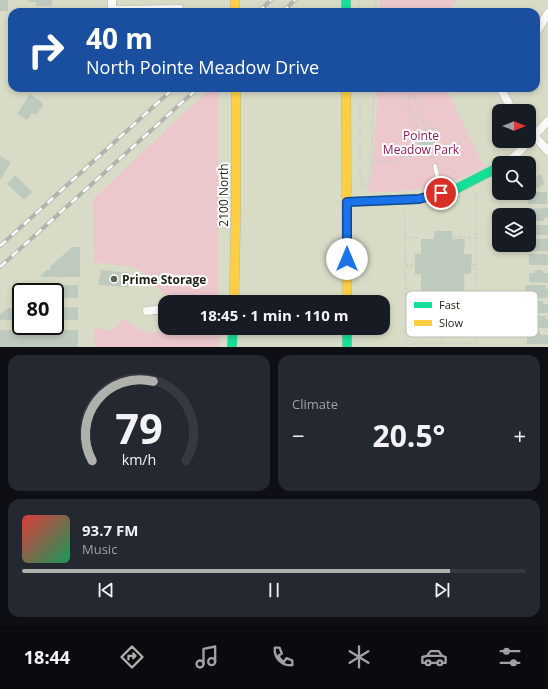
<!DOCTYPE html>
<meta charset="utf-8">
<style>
:root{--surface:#171b24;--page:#242831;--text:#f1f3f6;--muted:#9ea1a6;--line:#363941;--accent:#afb2ac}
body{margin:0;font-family:"Open Sans",sans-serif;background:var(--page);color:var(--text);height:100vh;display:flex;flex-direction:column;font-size:15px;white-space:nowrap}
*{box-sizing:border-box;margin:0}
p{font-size:13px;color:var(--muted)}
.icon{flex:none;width:22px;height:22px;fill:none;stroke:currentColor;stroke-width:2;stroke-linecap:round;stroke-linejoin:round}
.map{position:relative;height:347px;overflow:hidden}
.panel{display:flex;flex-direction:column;gap:8px;padding:8px;background:#0d0f14;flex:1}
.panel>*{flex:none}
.top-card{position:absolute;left:8px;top:8px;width:532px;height:84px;border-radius:12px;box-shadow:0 2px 6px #0003;background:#1a4fa0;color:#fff;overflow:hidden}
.needle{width:26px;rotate:90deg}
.fabs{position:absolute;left:492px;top:104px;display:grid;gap:8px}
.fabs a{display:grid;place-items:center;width:44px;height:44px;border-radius:8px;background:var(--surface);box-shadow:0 2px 6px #0003;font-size:20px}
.speed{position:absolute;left:12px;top:283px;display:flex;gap:8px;font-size:20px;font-weight:700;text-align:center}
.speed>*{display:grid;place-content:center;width:52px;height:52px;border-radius:50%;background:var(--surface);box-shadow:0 2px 6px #0003;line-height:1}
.speed .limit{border:2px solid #111;border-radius:6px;background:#fff;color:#111}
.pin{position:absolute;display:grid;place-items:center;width:34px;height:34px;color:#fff;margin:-17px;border:2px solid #fff;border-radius:50%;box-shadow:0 1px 4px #0007}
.me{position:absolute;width:44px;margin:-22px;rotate:0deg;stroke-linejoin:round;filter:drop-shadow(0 0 3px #0008)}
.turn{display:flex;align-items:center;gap:14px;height:84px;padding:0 12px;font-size:18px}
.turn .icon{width:52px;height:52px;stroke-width:2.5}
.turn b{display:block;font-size:28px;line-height:34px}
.big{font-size:30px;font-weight:700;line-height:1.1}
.panel .tile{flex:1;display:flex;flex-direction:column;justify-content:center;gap:6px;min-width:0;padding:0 14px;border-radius:12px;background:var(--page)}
.panel .dial{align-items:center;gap:0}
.dial svg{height:104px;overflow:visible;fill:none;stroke:var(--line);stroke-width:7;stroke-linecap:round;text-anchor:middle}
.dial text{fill:var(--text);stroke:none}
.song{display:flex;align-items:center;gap:12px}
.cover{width:48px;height:48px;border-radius:6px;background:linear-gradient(135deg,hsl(0 70% 55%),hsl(150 70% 35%))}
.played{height:4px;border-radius:2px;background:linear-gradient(90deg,var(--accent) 85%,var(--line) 85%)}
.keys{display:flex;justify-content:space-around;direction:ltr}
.heat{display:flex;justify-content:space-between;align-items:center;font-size:22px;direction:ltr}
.panel .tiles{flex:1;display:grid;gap:8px;grid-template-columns:1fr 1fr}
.tile:last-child{grid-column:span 2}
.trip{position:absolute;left:158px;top:295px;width:232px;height:40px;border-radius:12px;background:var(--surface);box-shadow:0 2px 6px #0003;font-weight:700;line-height:40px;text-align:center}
.dock{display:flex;height:64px;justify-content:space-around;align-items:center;background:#090b0e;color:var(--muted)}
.dock .icon{width:28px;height:28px}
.dock .on{color:var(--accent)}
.dock b{font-size:18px;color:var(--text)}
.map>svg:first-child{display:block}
</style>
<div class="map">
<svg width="548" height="347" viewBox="0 0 548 347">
<rect width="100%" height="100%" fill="#d8dcc7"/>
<g fill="#ecc7cc">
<path d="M380,0H456L449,12H379Z"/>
<path d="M211,88H218V297L214,300H177C160,296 151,278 137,269C131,265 103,264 94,262L93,199Z"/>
<path d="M377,88H446L481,161L485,166C455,183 421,192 386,192C380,192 374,193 368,192L372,172L377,107Z"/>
<path d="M123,318C135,326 151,340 165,328H220L219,347H95L94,327L109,331L117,327Z"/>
</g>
<g fill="#bfcabe">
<rect x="0" y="0" width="8" height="11"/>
<path d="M28,0H52V6H36V2H28Z"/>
<path d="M30,94L44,104L36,115L32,113L27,120L17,114Z"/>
<path d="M431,130L435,143L428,147H425L424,146L420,147L416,134Z"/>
<path d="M0,156L11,162L0,180Z"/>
<path d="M530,165L536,177L541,174L545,184L536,188L534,183L529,185V166Z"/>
<path d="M15,175L32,192L24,200L7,184Z"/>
<path d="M529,192H547V204H528Z"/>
<path d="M548,208V218H544V221H529V215H522L521,209Z"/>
<rect x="529" y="225" width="19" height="10"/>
<path d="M434,231H452V239H465L464,254H472L471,274H464L465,304L464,325H452V331H448V333L438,334V331H434V325H421V274H415V254H421V239H434Z"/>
<rect x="531" y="239" width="17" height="12"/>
<path d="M72,247H80V277H40L46,270H50V267Z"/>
<path d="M529,254H547L548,265H529Z"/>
<path d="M101,270L130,273L128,287L98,285Z"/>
<path d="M535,270H543V273H548V283L529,282V273H535Z"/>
<path d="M78,285V298H55V292H23L29,287L33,286Z"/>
<path d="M525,285H546V289H548V298H525Z"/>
<path d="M536,301H543V304H548V313H529V303H536Z"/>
<path d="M78,307V320H55V308Z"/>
<path d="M9,308H21V320H0V314Z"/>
<path d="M531,316H546V319H548V328H532Z"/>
<rect x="0" y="330" width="78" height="17"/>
<path d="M534,332H540V335H548V344H527V334H534Z"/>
</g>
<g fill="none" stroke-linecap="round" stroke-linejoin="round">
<g stroke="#b4b8a7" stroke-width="5">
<g id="lane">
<path d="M112,8L181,7"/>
<path d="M435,166L441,193"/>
</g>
</g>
<g stroke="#b4b8a7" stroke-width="9">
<g id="street">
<path d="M112,0V12"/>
<path d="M536,33L548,13"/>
<path d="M500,88L513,111"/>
<path d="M529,130L548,151"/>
<path d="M505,163L514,157L548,121"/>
<path d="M147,311L165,309"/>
</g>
</g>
<g stroke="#b4b8a7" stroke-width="10">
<g id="fast">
<path d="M346,0V12"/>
<path d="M347,202L419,199L454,190L499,167"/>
<path d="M347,328V347"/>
<path d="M232,347L233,328"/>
</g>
</g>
<g stroke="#b4b8a7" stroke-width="10">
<g id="slow">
<path d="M235,0V12"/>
<path d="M346,88L347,302"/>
<path d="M234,302L236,207V88"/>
</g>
</g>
<g stroke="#cdcec8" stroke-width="1.5" stroke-dasharray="3 2" stroke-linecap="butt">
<path d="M359,0V12"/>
<path d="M376,12V0"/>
<path d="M360,88V179L363,186"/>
<path d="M415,97L426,129"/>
<path d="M402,98L416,97L415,88"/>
<path d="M408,98V108L413,115L419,131"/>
<path d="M431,128C444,132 439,145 430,150L420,148L415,143V134Z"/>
<path d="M401,148L404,157"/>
<path d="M432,150L450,146L461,142H462"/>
<circle cx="431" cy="154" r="3.5"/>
<path d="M405,160V158L417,156L429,151"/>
<path d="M371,161H392L403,157"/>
<path d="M366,188L369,182L371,166L374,88"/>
<path d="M405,212L406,344L476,343V191"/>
<path d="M405,237L418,238"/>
<path d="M453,237L476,238"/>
<path d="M405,265H415"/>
<path d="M472,265H476"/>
<path d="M465,291H476"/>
<path d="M406,314H421"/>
<path d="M465,314L476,313"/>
<path d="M442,344L443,333"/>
</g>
<use href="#lane" stroke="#f9faf7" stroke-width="4"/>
<use href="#street" stroke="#f9faf7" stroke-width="8"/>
<use href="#fast" stroke="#16e098" stroke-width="9"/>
<use href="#slow" stroke="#ffcf43" stroke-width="9"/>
<g stroke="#b3b4ae" stroke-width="4">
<g id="rail">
<path d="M258,12L271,0"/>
<path d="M282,12L295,0"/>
<path d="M0,246L174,88"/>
<path d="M0,267L198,88"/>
</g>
</g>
<use href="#rail" stroke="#fff" stroke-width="2.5" stroke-dasharray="8" stroke-linecap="butt"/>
</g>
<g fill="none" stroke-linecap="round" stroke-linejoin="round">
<g stroke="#114b97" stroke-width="10">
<path id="route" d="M347,259V202L419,199L441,193"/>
</g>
<use href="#route" stroke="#1a73e8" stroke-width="7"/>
</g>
<circle fill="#5f6251" stroke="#fff" stroke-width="1.5" cx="114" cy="279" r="4"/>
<g text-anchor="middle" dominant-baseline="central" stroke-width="4" stroke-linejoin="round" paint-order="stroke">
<g font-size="12" fill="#8f1955" stroke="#fff">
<text x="421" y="135">Pointe<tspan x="421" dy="14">Meadow Park</tspan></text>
</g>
<g font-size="12" fill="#1e2011" stroke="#fff">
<text transform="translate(223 195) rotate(-90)">2100 North</text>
</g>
<g font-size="12" font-weight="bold" fill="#1e2011" stroke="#fff" text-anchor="start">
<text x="122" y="279">Prime Storage</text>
</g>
</g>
<rect x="406" y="291" width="132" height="46" rx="6" fill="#fff" stroke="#bcbcb8" stroke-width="1"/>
<rect x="414" y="302" width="18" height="6" fill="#16e098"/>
<rect x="414" y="320" width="18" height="6" fill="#ffcf43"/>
<g font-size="11" fill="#1e2011">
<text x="439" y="309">Fast</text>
<text x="439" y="327">Slow</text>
</g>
</svg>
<div class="fabs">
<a><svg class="needle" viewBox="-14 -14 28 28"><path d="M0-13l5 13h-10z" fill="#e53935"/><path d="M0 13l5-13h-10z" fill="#9ea1a6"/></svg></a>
<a><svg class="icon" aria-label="search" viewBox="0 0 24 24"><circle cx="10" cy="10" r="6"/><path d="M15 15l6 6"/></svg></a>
<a><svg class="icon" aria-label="layers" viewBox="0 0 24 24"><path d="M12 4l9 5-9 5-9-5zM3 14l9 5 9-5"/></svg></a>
</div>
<div class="speed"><div class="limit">80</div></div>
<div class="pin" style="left:441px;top:193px;background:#d93025"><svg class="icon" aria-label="arrive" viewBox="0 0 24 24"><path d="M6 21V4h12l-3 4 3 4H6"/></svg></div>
<svg class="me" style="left:347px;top:259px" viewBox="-20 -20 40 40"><circle r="19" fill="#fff"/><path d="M0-13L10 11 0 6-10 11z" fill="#1a73e8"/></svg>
<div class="trip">18:45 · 1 min · 110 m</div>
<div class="top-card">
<div class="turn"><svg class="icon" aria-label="right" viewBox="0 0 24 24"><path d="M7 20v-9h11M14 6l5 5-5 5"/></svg><div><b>40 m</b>North Pointe Meadow Drive</div></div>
</div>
</div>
<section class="panel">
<div class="tiles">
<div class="tile dial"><svg viewBox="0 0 100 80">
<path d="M14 69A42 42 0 1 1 86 69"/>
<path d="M14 69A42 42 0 0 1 61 8" stroke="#afb2ac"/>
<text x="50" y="56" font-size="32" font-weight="700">79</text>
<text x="50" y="72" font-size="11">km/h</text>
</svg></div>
<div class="tile"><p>Climate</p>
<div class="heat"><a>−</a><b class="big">20.5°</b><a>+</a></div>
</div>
<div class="tile">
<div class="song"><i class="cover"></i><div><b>93.7 FM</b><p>Music</p></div></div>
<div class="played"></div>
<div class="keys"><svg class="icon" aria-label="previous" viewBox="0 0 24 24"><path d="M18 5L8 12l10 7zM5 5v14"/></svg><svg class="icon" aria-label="pause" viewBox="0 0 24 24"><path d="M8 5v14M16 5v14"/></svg><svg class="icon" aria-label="next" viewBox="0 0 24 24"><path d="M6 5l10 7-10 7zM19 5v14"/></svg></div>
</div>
</div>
</section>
<nav class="dock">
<b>18:44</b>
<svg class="icon on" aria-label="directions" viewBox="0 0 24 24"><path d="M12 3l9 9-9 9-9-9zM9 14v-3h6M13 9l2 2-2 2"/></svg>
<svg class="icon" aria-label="music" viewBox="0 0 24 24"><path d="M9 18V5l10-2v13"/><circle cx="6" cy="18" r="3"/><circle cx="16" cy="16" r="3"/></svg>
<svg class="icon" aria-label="phone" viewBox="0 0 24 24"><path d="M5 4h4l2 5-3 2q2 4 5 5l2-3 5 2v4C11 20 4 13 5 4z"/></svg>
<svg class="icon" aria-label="climate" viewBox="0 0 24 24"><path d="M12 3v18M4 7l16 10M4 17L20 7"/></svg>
<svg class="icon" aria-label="car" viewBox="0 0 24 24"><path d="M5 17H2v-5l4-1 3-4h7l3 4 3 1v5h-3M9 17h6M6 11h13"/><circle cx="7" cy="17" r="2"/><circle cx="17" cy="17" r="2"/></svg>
<svg class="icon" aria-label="filters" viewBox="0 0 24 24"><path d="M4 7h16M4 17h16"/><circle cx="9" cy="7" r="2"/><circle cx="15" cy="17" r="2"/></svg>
</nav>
